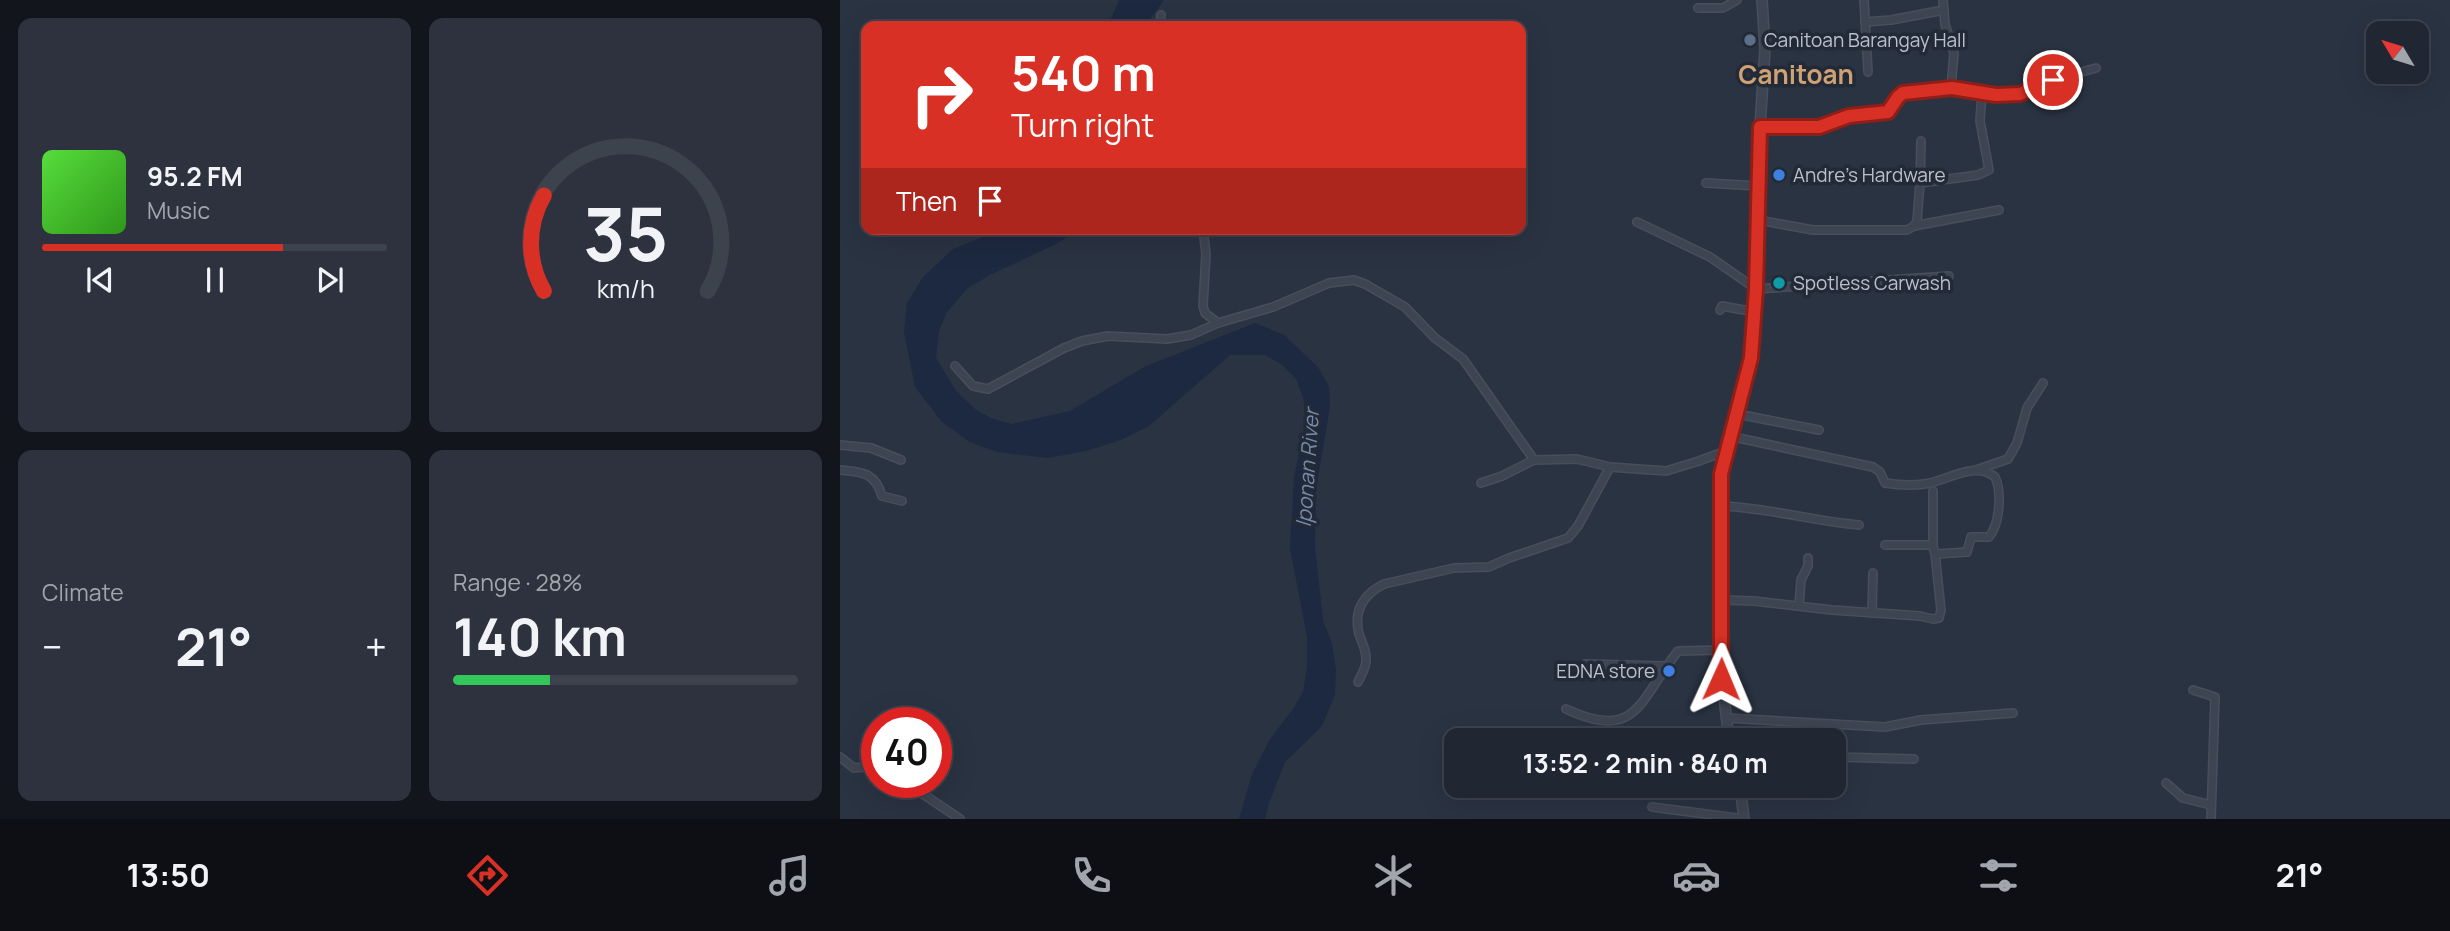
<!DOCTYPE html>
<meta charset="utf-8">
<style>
:root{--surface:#202632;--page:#2d323e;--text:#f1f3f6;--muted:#a2a5ac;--line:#3d434d;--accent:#d93025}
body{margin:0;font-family:Manrope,sans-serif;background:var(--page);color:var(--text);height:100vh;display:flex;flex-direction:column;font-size:26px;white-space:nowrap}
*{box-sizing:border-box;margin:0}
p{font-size:23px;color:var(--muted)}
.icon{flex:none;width:38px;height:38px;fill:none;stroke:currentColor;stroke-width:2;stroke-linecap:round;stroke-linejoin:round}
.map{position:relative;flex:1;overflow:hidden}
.details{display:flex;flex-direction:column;gap:18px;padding:18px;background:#12151c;width:840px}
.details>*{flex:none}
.banner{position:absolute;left:21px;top:21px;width:665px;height:214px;border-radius:14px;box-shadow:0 7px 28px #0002,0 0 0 2px var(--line);background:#d93025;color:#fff;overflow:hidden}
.needle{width:46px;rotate:308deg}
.fabs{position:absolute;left:1526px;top:21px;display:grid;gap:14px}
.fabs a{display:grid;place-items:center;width:63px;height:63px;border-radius:14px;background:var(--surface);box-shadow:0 7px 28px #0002,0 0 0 2px var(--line);font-size:35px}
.speed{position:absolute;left:21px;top:707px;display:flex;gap:14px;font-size:35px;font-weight:700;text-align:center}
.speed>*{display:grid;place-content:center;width:91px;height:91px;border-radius:50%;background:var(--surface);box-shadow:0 7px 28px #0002,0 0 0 2px var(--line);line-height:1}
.speed .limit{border:10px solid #d22;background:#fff;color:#111}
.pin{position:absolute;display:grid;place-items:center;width:60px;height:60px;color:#fff;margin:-30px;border:4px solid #fff;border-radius:50%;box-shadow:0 2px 7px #0007}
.me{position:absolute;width:77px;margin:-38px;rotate:1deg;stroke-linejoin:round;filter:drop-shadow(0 0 5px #0008)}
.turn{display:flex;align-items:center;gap:24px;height:147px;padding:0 35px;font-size:32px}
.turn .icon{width:91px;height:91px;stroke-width:2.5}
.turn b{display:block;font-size:49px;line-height:60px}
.then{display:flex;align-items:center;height:66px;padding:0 35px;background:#0003;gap:14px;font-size:26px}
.big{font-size:52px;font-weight:700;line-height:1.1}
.details .tile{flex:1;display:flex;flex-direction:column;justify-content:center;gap:10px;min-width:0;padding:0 24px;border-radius:14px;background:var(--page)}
.details .dial{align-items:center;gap:0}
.dial svg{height:182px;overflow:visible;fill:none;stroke:var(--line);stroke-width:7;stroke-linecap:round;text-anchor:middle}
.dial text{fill:var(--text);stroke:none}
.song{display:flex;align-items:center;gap:21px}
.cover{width:84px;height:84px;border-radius:10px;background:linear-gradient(135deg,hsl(110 70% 55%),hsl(110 70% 35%))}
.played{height:7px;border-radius:4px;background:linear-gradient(90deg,var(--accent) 70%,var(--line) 70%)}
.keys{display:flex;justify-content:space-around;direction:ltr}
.heat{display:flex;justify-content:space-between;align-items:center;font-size:38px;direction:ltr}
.charge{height:10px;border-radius:5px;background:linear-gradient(90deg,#34c759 28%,var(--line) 0)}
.details .tiles{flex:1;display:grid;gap:18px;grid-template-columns:repeat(2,1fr)}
.trip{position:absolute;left:604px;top:728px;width:402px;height:70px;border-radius:14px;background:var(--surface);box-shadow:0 7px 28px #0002,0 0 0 2px var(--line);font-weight:700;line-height:70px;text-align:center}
.menu{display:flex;height:112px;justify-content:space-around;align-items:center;background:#0d0f14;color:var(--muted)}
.menu .icon{width:49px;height:49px}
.menu .on{color:var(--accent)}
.menu b{font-size:32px;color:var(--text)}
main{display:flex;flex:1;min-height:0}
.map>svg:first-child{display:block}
</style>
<main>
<section class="details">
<div class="tiles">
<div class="tile">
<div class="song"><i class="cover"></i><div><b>95.2 FM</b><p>Music</p></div></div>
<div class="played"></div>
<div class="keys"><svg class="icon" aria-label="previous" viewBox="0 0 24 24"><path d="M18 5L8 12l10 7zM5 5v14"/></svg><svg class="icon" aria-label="pause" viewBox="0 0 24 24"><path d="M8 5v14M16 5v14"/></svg><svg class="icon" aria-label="next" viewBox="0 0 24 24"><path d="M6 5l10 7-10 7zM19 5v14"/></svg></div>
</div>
<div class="tile dial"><svg viewBox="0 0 100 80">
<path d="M14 69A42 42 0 1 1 86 69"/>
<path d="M14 69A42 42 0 0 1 14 27" stroke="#d93025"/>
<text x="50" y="56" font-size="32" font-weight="700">35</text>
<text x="50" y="72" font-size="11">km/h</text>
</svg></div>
<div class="tile"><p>Climate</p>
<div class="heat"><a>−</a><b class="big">21°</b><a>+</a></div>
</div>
<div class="tile"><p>Range · 28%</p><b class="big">140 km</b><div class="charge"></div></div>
</div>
</section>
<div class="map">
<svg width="1610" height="819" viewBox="0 0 1610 819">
<rect width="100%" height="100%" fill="#2a3342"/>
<g fill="#1d2940">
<path d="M279,0H324L305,26H268Z"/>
<path d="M171,229H239L216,244L150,275L128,288L107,312L99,331L96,358L116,391L135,409L151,418L171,424L230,411L304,367L415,323L444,335L478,367L489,387L490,407L476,490L475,547L483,620L492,644L496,670L495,695L482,726L445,762L429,803L425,819H399L412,774L430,739L453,709L463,692L467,667V637L450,548L454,477L466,419L463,397L456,379L441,364L425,355H390L309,426L281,440L246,451L208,458L157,452L130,442L102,422L75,387L64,332L67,303L83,277L113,249L145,236Z"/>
</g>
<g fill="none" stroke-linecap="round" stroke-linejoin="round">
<g stroke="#484e5b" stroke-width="10">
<g id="minor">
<path d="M1024,0L1028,72"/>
<path d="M1103,0L1105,24L1114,53L1111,88"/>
<path d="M858,8H883L897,0"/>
<path d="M1025,22L1051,20L1104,10"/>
<path d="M320,26L321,15"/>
<path d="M920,127H979L1009,116L1045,113L1050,110L1058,97L1063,93L1112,88L1156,95L1180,94L1209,81L1256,68"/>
<path d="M866,183L919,186"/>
<path d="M1080,183L1081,141"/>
<path d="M918,220L973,230H1067L1074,226L1077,221L1080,183L1138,175L1149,170L1140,121L1142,93"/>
<path d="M797,222L870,257L916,289L1109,276"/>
<path d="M1074,226L1159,210"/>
<path d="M363,229L366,254L363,306L365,313L378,323"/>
<path d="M880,310L882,306L915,312"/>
<path d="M115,366L133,386L148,389L224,348L242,341L268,336L327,339L351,335L378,323L433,307L489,283L514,280L525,284L565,307L595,338L623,359L694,460L737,459L770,467L826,471L859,461L886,451"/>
<path d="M897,414L979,430"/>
<path d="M889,436L1033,467L1040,472L1045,483C1058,485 1071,486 1084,484C1106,482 1133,460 1155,477C1162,492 1160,524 1149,537H1131L1127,552L1097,554L1094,551L1093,545H1045"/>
<path d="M0,445L31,448L61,460"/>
<path d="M0,470C22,472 35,472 42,496L62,501"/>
<path d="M1136,470L1168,459L1177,443L1187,408L1203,383"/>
<path d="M641,483L662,476L694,460"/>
<path d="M883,506C929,508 973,521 1019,525"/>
<path d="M1093,545V491"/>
<path d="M882,600L914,601L992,610L1080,616L1093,619L1099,618L1101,610L1095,553"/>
<path d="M959,606L961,580L968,566V558"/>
<path d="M1032,613L1033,573"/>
<path d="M745,664L827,666"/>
<path d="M518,682C521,675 526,668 526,661C527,651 522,643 519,634C513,610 524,594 544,584L614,568L649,567L669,558L728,538L738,526L770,467"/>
<path d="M1353,690L1375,697L1371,819"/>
<path d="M726,709C798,743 800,698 838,651L882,650"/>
<path d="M887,718L1045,727L1081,720L1173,713"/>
<path d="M0,757L14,768L37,766"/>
<path d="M994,757L1074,759"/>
<path d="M65,782L120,819"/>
<path d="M1326,783L1343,798L1371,805"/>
<path d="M812,807L904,819"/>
</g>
</g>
<g stroke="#484e5b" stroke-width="12">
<g id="tertiary">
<path d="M889,740L882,679L881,474L911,358L916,289L920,127L925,49L922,0"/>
<path d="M900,786L904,819"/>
</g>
</g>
<use href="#minor" stroke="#3e4552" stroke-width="7"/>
<use href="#tertiary" stroke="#3e4552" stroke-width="9"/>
</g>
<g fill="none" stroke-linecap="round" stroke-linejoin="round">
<g stroke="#8d1f18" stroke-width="18">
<path id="route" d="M881,679V474L911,358L916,289L920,127H979L1009,116L1048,112L1058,97L1063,93L1112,88L1156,95L1180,94L1213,80"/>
</g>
<use href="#route" stroke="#d93025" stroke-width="12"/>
</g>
<circle fill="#5c6f8a" stroke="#222a38" stroke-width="2.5" cx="910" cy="40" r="7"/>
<g fill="#3f7fe0" stroke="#222a38" stroke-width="2.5">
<circle cx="939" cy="175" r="7"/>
<circle cx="829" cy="671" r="7"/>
</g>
<circle fill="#0f9aa8" stroke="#222a38" stroke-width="2.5" cx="939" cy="283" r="7"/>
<g text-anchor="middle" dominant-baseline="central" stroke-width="7" stroke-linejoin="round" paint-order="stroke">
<g font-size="19" fill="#bbc1cc" stroke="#222a38" text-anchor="start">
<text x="924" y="40">Canitoan Barangay Hall</text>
<text x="953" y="175">Andre's Hardware</text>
<text x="953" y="283">Spotless Carwash</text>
<text x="815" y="671" text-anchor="end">EDNA store</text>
</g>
<g font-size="21" font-style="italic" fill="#7789a8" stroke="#222a38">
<text transform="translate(467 468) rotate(-86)">Iponan River</text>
</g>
<g font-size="26" font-weight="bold" fill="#cfa173" stroke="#222a38">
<text x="956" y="74">Canitoan</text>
</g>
</g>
</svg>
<div class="fabs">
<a><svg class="needle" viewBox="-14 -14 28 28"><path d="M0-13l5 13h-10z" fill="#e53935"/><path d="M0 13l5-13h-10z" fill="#a2a5ac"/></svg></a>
</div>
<div class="speed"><div class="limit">40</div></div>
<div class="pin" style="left:1213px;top:80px;background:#d93025"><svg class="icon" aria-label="arrive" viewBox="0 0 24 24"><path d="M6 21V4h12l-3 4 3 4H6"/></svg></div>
<svg class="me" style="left:881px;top:679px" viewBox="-20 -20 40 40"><path d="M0-17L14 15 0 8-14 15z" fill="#d93025" stroke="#fff" stroke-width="4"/></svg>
<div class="trip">13:52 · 2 min · 840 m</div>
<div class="banner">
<div class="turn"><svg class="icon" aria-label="right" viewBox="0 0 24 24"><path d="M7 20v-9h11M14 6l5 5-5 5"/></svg><div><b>540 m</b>Turn right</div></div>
<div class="then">Then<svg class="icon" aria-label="arrive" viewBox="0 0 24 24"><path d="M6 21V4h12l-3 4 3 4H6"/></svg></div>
</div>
</div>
</main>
<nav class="menu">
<b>13:50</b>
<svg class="icon on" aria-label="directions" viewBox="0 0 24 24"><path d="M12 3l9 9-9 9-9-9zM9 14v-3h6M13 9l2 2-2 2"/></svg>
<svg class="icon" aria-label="music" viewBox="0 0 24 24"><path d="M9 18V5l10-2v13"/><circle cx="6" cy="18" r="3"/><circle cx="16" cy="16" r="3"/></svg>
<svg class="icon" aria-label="phone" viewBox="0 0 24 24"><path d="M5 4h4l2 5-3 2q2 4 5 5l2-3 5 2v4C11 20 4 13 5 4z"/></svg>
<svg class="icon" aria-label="climate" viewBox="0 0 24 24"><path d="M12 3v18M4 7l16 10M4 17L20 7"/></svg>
<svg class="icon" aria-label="car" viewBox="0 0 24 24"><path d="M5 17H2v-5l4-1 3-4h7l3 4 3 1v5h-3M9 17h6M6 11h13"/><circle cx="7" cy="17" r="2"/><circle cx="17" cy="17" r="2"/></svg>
<svg class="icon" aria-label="filters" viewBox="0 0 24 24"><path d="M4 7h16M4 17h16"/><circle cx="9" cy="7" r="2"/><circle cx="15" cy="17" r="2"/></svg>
<b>21°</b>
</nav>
